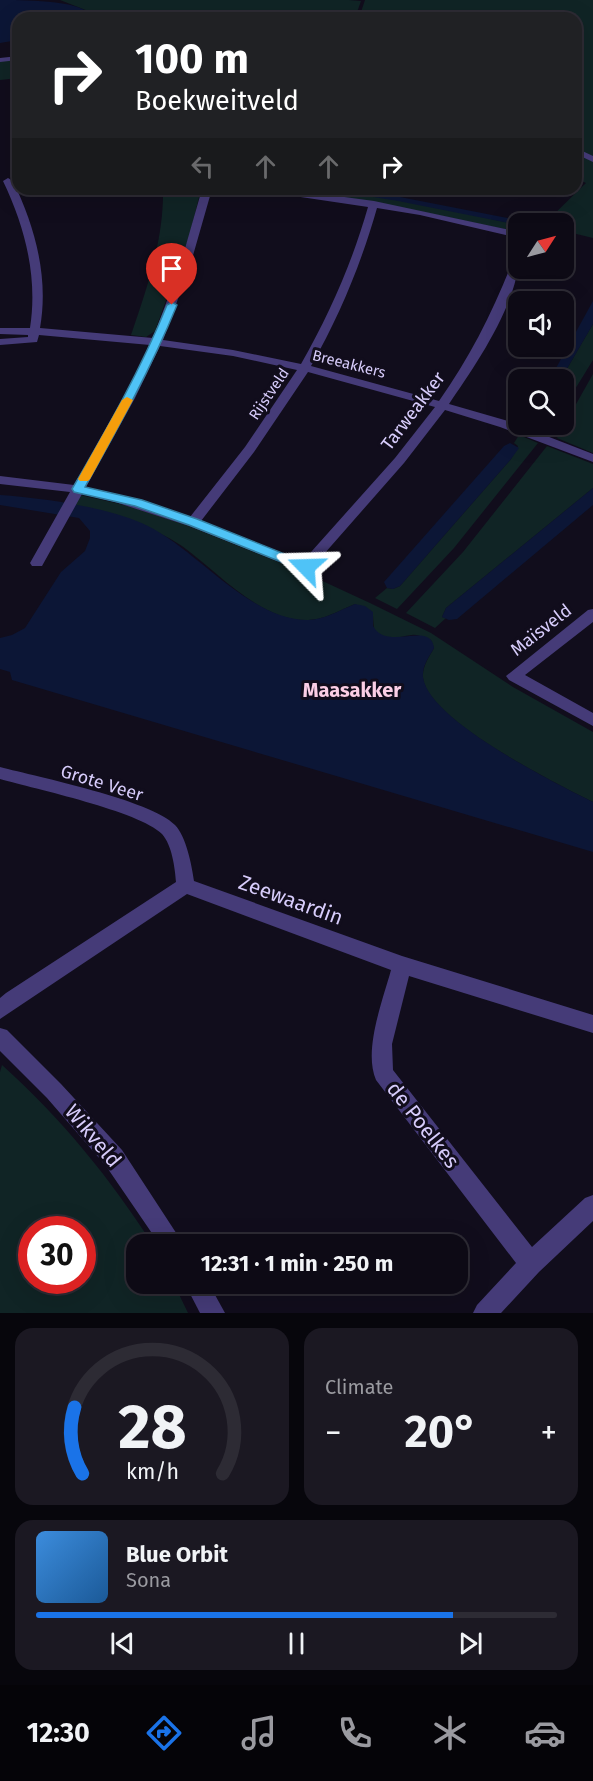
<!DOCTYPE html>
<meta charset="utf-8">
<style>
:root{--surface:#0d0a15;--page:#1b1822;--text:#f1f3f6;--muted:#9a9aa0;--line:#2d2b34;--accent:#1a73e8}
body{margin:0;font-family:"Fira Sans",sans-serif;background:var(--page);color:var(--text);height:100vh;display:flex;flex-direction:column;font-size:22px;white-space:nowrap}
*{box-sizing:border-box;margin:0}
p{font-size:20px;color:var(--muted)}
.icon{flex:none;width:33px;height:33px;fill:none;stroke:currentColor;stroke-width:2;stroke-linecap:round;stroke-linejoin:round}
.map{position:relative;height:1313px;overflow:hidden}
.side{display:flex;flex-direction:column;gap:15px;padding:15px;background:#07060c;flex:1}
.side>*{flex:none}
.hud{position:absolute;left:12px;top:12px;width:570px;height:183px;border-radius:18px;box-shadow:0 6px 24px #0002,0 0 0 2px var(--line);background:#202124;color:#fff;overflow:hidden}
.needle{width:39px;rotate:54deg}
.tools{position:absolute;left:508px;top:213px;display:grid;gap:12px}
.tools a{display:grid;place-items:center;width:66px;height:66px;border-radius:12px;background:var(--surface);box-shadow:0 6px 24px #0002,0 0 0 2px var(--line);font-size:30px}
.speed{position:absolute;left:18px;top:1216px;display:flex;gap:12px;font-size:30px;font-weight:700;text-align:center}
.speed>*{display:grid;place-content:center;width:78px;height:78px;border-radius:50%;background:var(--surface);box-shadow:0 6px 24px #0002,0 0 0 2px var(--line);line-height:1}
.speed .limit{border:9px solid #d22;background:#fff;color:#111}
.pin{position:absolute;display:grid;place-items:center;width:51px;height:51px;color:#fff;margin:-62px -26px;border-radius:50% 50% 50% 0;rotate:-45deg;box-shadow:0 0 6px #0007}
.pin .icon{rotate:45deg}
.me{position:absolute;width:66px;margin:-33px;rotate:292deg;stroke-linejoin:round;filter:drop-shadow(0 0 4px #0008)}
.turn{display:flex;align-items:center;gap:21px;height:126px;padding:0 24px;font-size:27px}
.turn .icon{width:78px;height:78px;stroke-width:2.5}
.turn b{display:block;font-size:42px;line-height:51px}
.lanes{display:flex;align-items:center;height:57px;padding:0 24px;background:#0003;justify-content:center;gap:30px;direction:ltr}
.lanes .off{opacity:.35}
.big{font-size:45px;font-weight:700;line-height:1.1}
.side .widget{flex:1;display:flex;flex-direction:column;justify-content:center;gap:9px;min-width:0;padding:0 21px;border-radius:18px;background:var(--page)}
.side .dial{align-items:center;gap:0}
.dial svg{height:156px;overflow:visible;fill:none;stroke:var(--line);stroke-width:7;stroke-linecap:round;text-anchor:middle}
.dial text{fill:var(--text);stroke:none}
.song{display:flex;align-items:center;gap:18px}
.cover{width:72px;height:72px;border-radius:9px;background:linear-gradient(135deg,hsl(210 70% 55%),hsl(210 70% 35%))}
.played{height:6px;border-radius:3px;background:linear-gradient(90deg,var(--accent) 80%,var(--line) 80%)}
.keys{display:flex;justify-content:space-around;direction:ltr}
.heat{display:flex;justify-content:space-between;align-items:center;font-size:33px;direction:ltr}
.side .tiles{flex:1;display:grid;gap:15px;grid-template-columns:1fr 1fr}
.widget:last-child{grid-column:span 2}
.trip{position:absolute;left:126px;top:1234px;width:342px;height:60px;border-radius:18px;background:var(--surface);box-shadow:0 6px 24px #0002,0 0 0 2px var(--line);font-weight:700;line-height:60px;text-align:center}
.menu{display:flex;height:96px;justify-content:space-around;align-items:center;background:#050408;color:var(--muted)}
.menu .icon{width:42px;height:42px}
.menu .on{color:var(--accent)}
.menu b{font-size:27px;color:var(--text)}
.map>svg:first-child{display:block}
</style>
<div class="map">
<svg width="593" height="1313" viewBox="0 0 593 1313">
<rect width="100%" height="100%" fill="#110d1c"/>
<g fill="#102425" fill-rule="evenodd">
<path d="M60,0H349L361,1L355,18H87L88,11Z"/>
<path d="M365,0H593V157L576,149V18H359Z"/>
<path d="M18,59V78L0,80V61Z"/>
<path d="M576,153L593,161V238L564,231V224H544L586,183L576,178Z"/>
<path d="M163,189H201L190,234L155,331L146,337L131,335C147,288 164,239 163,189Z"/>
<path d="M282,189C362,189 441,208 519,225V232L399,207Z"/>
<path d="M593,324V360L564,407V380L561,379Z"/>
<path d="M593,374V453L557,438Z"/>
<path d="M519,435L538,443L454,548L397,609L375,598L387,588L393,589L400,586L511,459L518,446L514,443Z"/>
<path d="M547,446L593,464V488L446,608L442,617L446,618L435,628L406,613L463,552Z"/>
<path d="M80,495L129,506L184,524L303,572L370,603L431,633L513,687L593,732V802C555,783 428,720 423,678C422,667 429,657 434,648L431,640C425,638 418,634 412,635C397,637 387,642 374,630L373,616L355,604C344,608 333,615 321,618C269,632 220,573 182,546C149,524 112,515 75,505Z"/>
<path d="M2,1065C62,1119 110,1178 153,1245H136V1284H174L188,1313H0V1072ZM32,1230H82V1281H32Z"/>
</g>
<g fill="#0c1636">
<path d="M0,0C20,0 80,0 89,14L87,18H18V40L0,43Z"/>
<path d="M324,189H359L533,223L519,224V225L398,201Z"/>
<path d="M593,301V324L561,379H550Z"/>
<path d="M510,443L519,448L511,459L400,586L393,589L387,588L384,582L504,446Z"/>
<path d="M593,488V505L457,619L449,620L442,617L446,608Z"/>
<path d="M0,495C42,498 110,507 148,526C198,551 250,620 308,620C324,620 340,610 355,604L365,606L373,612V626C387,652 431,620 434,648C429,657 422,666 423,677C428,720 555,783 593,802V852L12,680L10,672L0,669V638L12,635L25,628L61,572L85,551L90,538V531L79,518L0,505Z"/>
</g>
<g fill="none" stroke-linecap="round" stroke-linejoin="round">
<g fill="#453b78" fill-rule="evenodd">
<path d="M18,56V60L0,62V58Z"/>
<path d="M576,148L593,156V162L576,154Z"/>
<path d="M8,178L13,181C35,227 49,277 40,328L153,338L180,266L202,189H212L190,266L163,340L233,350L301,364C330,313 352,263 368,207L267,192L262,189H285L374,201L519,232V238L420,215L377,208C361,264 340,315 311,366L439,401C471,356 494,309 514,258L519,255C519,302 476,365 449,404L508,421L593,454V462L500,427L445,410L404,463L310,570H300L189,526L115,502L82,494L42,566H32L30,563L70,492L0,484V476L74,485L123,398L150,345L39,335L37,342L0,345V339L28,337V335L0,334V328H30C38,277 25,227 3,181ZM160,346L233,356L297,370L245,447L190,517L86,487L135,398ZM308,372L435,407L395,458L303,561L201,521L254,452Z"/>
<path d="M593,609V622L525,675L593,713V726L509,680L506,676L588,610Z"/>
<path d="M0,767C38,777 151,800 175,825C186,836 192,866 194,881L402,956L593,1015V1033L409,976L392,1044L393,1070L532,1247L585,1198L593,1195V1221L539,1272L501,1313H473L477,1305L516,1263L376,1080C363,1050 383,1000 391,970L187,894L0,1019V998L6,993L176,882C175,868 172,845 162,834C139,811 35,789 0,779Z"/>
<path d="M0,1028L7,1030L61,1084L122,1150L184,1245H160L106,1166L47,1098L0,1051Z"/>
<path d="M185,1284H209L225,1313H200Z"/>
</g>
</g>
<path fill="#4fc3f7" stroke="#337fa1" stroke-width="1.5" d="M172,302L177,305C151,369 118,428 85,487L142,500L197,519L310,564L312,567L310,570H301L189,525L135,506L74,492L72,489C107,429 141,369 167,305Z"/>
<path fill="#f59e0b" d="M127,397L133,400L90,479L88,481H80L78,479L122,400Z"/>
<g text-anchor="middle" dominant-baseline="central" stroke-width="6" stroke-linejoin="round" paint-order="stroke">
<g font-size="15" fill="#d7ccfb" stroke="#110d1c">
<text transform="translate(349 364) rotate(14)">Breeakkers</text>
<text transform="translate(269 394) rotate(-56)">Rijstveld</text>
</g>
<g font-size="18" fill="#d7ccfb" stroke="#110d1c">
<text transform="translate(413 411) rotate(-53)">Tarweakker</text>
<text transform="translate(541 630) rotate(-38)">Maïsveld</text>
<text transform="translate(102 783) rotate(17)">Grote Veer</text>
</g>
<g font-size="20" font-weight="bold" fill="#fbcee5" stroke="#110d1c">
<text x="352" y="690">Maasakker</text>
</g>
<g font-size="21" fill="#d7ccfb" stroke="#110d1c">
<text transform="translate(291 900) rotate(20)">Zeewaardin</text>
<text transform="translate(423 1125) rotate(52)">de Poelkes</text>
<text transform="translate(93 1136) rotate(50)">Wikveld</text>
</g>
</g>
</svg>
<div class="tools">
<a><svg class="needle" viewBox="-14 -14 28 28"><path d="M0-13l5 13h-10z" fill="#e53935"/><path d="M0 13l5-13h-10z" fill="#9a9aa0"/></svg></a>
<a><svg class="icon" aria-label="sound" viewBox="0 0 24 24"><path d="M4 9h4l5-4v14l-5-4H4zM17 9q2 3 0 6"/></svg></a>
<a><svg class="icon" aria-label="search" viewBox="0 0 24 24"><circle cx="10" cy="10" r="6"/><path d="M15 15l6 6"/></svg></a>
</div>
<div class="speed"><div class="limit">30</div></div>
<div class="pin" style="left:172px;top:305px;background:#d93025"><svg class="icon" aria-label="arrive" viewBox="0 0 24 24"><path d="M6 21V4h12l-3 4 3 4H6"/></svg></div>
<svg class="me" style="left:306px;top:567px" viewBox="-20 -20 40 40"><path d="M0-17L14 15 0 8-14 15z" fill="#4fc3f7" stroke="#fff" stroke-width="4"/></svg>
<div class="trip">12:31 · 1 min · 250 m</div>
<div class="hud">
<div class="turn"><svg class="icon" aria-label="right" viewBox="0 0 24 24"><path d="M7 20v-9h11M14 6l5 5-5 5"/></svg><div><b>100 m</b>Boekweitveld</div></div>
<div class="lanes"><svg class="icon off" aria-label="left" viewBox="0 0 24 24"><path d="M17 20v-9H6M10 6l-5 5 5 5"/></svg><svg class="icon off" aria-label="ahead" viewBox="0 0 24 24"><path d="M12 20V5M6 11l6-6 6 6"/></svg><svg class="icon off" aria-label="ahead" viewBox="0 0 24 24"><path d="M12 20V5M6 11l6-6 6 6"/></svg><svg class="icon" aria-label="right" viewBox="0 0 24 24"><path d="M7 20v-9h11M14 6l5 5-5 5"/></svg></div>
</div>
</div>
<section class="side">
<div class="tiles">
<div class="widget dial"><svg viewBox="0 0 100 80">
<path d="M14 69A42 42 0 1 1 86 69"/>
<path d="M14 69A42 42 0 0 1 10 35" stroke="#1a73e8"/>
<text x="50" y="56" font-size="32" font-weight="700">28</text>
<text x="50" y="72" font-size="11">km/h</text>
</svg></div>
<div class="widget"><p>Climate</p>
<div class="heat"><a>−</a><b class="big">20°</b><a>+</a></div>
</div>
<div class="widget">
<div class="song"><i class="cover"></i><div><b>Blue Orbit</b><p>Sona</p></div></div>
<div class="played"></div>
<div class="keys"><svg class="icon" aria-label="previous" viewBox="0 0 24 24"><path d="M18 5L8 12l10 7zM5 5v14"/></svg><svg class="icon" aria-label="pause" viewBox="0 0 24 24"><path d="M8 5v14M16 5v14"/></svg><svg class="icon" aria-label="next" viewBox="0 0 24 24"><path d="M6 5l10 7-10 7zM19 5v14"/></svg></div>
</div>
</div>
</section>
<nav class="menu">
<b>12:30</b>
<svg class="icon on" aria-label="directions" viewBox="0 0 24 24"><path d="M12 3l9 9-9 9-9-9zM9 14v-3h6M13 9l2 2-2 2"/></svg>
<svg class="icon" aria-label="music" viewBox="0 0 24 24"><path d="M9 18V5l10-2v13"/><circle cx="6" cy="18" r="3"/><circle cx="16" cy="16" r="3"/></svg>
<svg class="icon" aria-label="phone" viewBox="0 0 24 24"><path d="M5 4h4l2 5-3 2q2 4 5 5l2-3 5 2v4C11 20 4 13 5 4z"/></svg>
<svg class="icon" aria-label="climate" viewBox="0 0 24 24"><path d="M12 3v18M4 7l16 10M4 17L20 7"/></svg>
<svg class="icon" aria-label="car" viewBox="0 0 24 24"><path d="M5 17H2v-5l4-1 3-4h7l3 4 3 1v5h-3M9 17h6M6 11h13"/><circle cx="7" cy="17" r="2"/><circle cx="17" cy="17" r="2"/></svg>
</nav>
